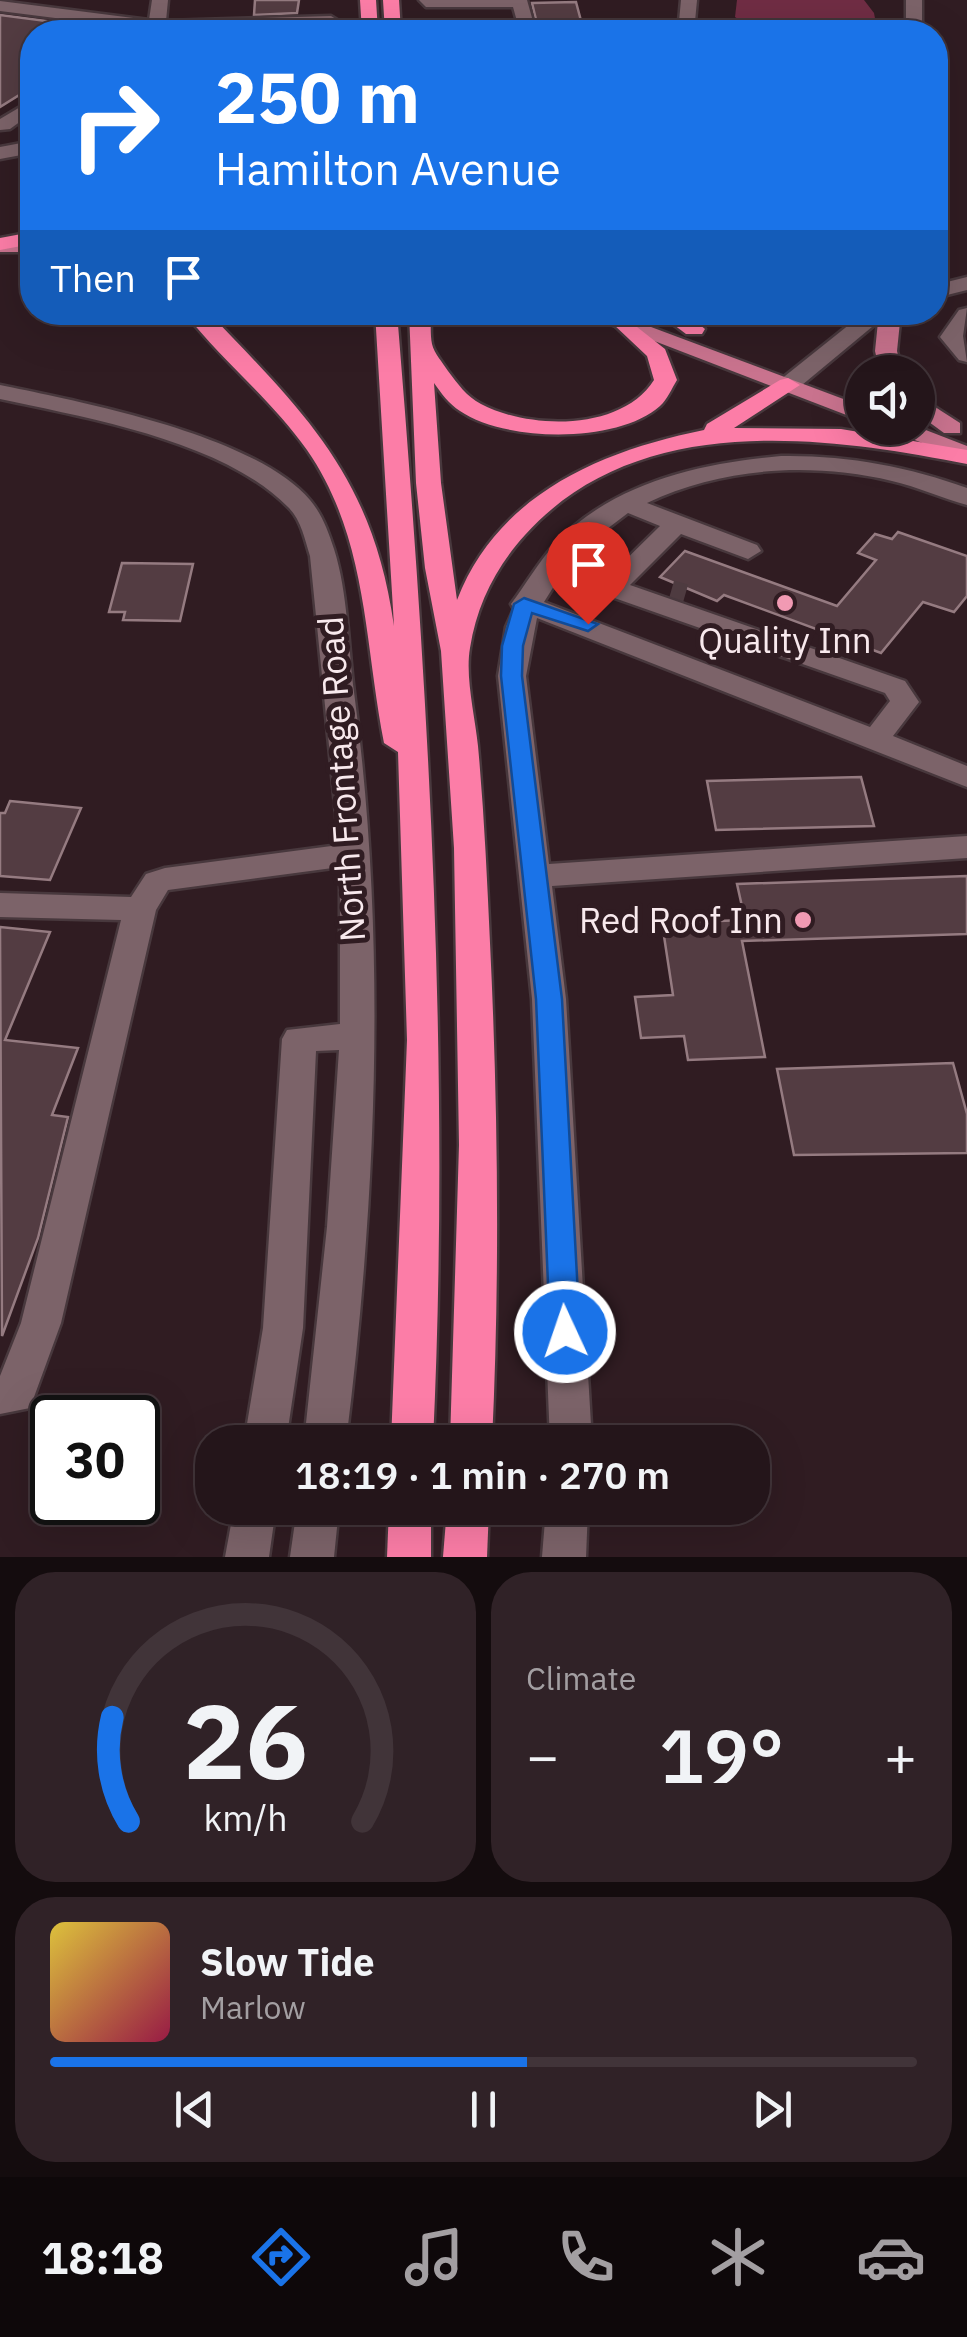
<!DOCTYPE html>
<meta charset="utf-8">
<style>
:root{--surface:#24151a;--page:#302227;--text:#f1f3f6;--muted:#a39fa2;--line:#413439;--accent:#1a73e8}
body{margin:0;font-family:"IBM Plex Sans",sans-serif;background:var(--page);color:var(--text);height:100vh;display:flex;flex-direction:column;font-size:38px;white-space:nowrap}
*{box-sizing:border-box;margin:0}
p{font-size:32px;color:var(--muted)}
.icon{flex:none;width:55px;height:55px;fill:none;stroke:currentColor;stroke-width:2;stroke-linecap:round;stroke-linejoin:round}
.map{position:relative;height:1557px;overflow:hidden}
.panel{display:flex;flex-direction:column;gap:15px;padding:15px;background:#140c0e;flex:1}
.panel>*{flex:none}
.banner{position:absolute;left:20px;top:20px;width:928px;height:305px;border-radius:40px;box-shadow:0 10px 40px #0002,0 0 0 2px var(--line);background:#1a73e8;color:#fff;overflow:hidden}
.tools{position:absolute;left:845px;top:355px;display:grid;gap:20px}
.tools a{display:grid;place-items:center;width:90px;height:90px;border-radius:50%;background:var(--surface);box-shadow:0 10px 40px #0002,0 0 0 2px var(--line);font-size:50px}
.speed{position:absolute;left:30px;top:1395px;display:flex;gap:20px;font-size:50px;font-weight:700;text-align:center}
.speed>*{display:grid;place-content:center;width:130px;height:130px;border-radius:50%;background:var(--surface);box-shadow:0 10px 40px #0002,0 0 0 2px var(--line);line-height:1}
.speed .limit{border:5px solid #111;border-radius:15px;background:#fff;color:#111}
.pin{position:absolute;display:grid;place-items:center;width:85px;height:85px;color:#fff;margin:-102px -42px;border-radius:50% 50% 50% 0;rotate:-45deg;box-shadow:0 0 10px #0007}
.pin .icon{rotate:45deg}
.me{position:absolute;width:110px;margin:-55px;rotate:357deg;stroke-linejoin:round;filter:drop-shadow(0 0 8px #0008)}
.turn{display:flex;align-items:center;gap:35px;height:210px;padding:0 30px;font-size:45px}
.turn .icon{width:130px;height:130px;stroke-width:2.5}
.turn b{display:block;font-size:70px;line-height:85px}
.then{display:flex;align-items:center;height:95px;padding:0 30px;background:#0003;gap:20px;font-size:38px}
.big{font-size:75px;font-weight:600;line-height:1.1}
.panel .tile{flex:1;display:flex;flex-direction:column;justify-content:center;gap:15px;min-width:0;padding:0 35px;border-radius:40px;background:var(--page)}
.panel .dial{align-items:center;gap:0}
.dial svg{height:260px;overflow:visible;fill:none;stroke:var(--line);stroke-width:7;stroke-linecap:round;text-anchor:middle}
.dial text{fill:var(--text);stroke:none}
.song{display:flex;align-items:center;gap:30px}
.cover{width:120px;height:120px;border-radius:15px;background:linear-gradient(135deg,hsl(50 70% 55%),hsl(340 70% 35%))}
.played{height:10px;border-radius:5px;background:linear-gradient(90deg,var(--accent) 55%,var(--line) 55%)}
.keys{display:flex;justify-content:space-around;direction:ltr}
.heat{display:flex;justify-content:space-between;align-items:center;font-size:55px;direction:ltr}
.panel .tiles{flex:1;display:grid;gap:15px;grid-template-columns:1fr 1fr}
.tile:last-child{grid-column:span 2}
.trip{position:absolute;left:195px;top:1425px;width:575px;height:100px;border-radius:40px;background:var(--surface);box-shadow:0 10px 40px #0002,0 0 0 2px var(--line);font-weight:600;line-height:100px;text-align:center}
.dock{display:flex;height:160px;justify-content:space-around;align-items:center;background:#0e080a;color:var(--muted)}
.dock .icon{width:70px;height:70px}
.dock .active{color:var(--accent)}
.dock b{font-size:45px;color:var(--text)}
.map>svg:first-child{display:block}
</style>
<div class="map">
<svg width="967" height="1557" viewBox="0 0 967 1557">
<rect width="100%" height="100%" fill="#301c22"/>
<path fill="#702d44" d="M737,0H864L874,13L877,29L742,22L735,17Z"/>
<g fill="#533c42" stroke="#957b81" stroke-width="2.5">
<path d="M255,0H299L297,13L254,15Z"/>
<path d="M576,2L584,32H539L532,3Z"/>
<path d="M0,15L85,26L84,32H32V87L0,107Z"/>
<path d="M898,532L967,556V596L954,612L923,602L881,653L724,595L717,601L660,577L685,551L837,606L876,560L858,553L875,534L892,539Z"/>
<path d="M122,563L193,564L180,621L123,620L125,612H109Z"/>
<path d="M861,777L874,826L716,830L707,781Z"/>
<path d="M10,801L81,808L50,880L0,876V813H5Z"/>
<path d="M967,876V934L742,941L765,1057L688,1060L684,1036L641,1038L635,997L673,995L662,923L745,920L737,884Z"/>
<path d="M0,927L50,932L5,1040L78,1048L52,1115L68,1117L38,1238L2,1336Z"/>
<path d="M953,1063L967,1114V1153L794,1155L777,1069Z"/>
</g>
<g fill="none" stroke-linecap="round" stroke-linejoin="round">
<path stroke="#4e3b40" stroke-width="30" stroke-dasharray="30 15" stroke-linecap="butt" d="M670,595L684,599"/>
<g stroke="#48383d" stroke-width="5">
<g id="minor">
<path d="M152,0H168L166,21L331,16L339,21L331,26L140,32L142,29L0,11V1L149,20Z"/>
<path d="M419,0H527L536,32H520L513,7H426Z"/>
<path d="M681,0H697L694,32H678Z"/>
<rect x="906" y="0" width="16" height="32"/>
<path d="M32,100V113L10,129L0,130V119Z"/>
<path d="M32,141V153L0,159V147Z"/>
<path d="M967,277V290L935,298V285Z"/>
<path d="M967,308L963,336L967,362L959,360L940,337L959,310Z"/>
<path d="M865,312H890L796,390H780V380Z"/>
<path d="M0,385C82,402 255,435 310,500C322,514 328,531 334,549C348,593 348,646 354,692C387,940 377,1194 346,1442H304L327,1227L339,1050L316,1051L303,1328L286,1442H244L263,1328L282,1039L287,1030L340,1024V867L168,890L156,910L61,1323L30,1408L0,1414V1376L21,1323L121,920L0,917V893L131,897L146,874L165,868L339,845L310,556C305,540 301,519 288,507C223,441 88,418 0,399Z"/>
<path d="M781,456C845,455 907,466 967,488V505C942,498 918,487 892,481C811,462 722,467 647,503L757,545L761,551L748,559L681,534L630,585L905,681L919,702L893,736L967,766V787L537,618L526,676L549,864L967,836V858L552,886L566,999L592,1442H550L532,999L498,676L506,627L514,609L511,604C525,586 538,562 556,543C614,482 701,463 781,456ZM628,513L660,526L603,582L599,588L603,594L885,693L890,701L870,727L544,602L574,554Z"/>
<path d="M234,1508H276L269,1557H225Z"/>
<path d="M297,1508H339L334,1557H290Z"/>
<path d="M546,1508H588L586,1557H542Z"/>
</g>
</g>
<g stroke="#48383d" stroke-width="5">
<g id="major">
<rect x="0" y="240" width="32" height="12"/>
<path d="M579,312H611L862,406V421Z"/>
<path d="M879,312H901L897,351L902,372H880L875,351Z"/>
<path d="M918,396L960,423V433H944L918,414Z"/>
<path d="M918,427L967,446V461L885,428Z"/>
</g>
</g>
<g stroke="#48383d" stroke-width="5">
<g id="highway">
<path d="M360,0H376L378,32H362Z"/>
<path d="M383,0H399L401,32H385Z"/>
<path d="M32,232V244L0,250V238Z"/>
<path d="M184,312H208C307,415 373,478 394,626L375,312H397C428,689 451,1065 433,1442H391L407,1040L398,752L384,743C364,642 368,538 307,450C271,399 222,361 184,312Z"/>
<path d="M409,312H431C431,322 430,334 432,344C434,353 443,363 448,371C457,383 467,397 481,404C530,430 622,431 654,380L647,356L612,323L623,316L665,349L677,380C672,388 667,400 660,406C618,444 505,442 460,411C449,404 441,393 434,383L441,483L457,600C498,494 601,451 704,430L707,424L780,380L788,378L800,385L734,428L841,429L967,450V464C820,435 637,411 525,535C496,567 477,604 470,648C465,677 475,716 478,746C484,811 487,877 490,943C498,1108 500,1277 492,1442H450L459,1145L454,848L441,651L425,568L416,483Z"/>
<path d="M657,312H684L705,329L702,334H686Z"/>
<path d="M389,1508H431V1557H387Z"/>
<path d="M447,1508H489L487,1557H443Z"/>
</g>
</g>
<use href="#minor" fill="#7c6369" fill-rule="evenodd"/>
<use href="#major" fill="#c9738e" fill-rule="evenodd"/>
<use href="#highway" fill="#fc7da7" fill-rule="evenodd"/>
</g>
<path fill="#1a73e8" stroke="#114b97" stroke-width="2.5" d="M524,598L598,624L588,631L532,613L523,646L522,676L562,999L580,1332L576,1341L565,1345L554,1341L550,1332L536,999L501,676L502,646L514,604Z"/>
<g fill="#f19ab3" stroke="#301c22" stroke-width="4">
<circle cx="785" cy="603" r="10"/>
<circle cx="803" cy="920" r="10"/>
</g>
<g text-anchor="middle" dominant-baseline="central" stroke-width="10" stroke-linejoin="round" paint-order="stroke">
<g font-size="35" fill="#f8e9ed" stroke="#301c22">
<text x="785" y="640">Quality Inn</text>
<text x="783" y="920" text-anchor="end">Red Roof Inn</text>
</g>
<g font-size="35" fill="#f8e9ed" stroke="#301c22">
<text transform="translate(341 779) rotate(-94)">North Frontage Road</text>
</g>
</g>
</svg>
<div class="tools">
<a><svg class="icon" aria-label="sound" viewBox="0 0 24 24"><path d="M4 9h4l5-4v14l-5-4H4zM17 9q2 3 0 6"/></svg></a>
</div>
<div class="speed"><div class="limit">30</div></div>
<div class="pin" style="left:588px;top:624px;background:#d93025"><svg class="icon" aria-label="arrive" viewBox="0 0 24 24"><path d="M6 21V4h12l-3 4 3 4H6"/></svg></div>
<svg class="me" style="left:565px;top:1332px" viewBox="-20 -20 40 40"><circle r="17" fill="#1a73e8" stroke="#fff" stroke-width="3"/><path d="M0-11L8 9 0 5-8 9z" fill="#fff"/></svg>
<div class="trip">18:19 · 1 min · 270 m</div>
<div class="banner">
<div class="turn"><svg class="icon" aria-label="right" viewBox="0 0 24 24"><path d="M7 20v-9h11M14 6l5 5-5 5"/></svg><div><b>250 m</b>Hamilton Avenue</div></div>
<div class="then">Then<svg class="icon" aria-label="arrive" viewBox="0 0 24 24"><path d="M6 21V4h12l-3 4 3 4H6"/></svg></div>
</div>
</div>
<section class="panel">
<div class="tiles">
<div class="tile dial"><svg viewBox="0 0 100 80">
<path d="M14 69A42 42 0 1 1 86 69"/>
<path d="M14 69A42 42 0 0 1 9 37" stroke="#1a73e8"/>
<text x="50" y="56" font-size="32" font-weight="700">26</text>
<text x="50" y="72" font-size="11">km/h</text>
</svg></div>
<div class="tile"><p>Climate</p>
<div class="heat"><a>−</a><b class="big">19°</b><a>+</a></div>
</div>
<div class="tile">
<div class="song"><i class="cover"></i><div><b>Slow Tide</b><p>Marlow</p></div></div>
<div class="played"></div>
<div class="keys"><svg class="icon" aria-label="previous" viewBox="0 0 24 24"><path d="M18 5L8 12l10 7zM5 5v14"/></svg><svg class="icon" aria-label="pause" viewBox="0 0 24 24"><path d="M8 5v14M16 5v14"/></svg><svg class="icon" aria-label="next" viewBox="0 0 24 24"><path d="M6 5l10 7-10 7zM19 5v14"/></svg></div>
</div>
</div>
</section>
<nav class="dock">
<b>18:18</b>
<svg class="icon active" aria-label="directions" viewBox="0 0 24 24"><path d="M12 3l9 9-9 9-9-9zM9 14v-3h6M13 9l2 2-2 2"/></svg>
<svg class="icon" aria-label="music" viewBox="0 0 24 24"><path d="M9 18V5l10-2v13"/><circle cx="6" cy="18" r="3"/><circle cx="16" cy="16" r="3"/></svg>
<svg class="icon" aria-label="phone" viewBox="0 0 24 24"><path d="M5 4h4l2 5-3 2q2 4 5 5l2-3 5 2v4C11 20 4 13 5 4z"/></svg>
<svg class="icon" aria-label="climate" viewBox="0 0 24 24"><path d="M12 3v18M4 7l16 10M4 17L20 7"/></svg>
<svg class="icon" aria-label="car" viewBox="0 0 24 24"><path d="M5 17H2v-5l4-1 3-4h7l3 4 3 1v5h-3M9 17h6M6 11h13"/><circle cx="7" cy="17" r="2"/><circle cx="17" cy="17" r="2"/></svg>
</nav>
